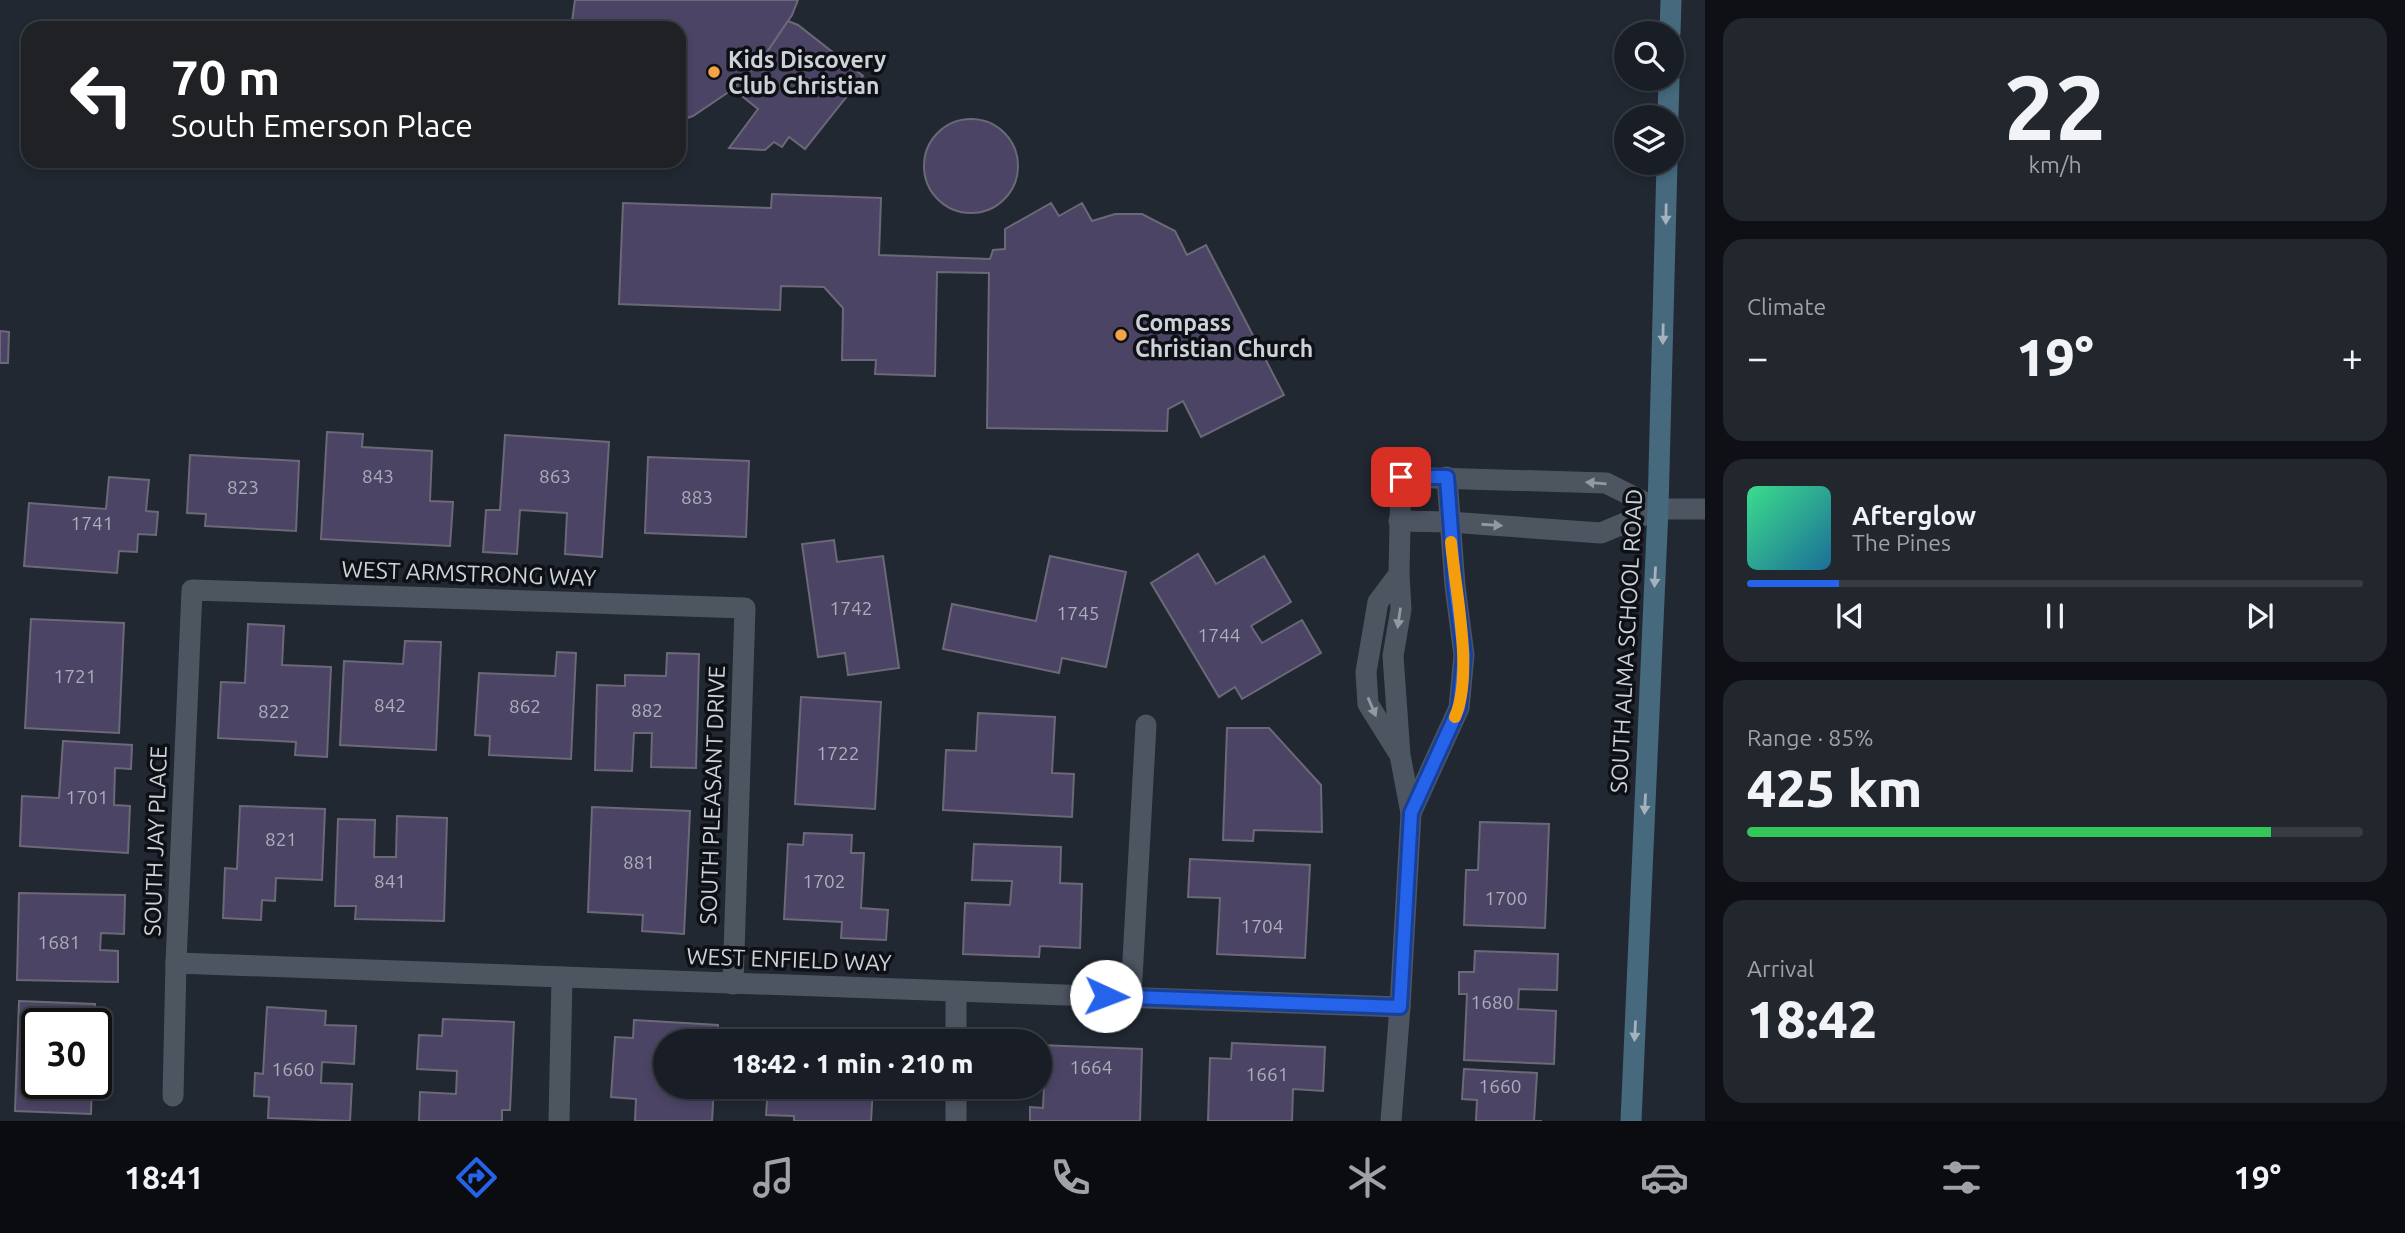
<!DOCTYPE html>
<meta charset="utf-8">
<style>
:root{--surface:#191e26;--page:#22272e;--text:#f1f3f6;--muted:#9fa2a7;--line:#373c43;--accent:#2563eb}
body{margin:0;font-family:Ubuntu,sans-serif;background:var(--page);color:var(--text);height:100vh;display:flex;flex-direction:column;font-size:26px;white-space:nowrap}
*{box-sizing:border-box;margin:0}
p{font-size:23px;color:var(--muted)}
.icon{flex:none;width:38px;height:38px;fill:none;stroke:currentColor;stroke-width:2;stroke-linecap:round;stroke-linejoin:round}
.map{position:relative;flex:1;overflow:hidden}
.details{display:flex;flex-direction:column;gap:18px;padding:18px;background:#0e1015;width:700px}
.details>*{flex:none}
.guide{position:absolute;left:21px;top:21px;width:665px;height:147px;border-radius:21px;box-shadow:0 4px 10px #0003,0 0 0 2px var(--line);background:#202124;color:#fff;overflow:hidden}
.fabs{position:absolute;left:1614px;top:21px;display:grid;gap:14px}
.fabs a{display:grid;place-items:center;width:70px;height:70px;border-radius:50%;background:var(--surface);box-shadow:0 4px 10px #0003,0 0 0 2px var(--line);font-size:35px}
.speed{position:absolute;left:21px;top:1008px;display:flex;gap:14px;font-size:35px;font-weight:700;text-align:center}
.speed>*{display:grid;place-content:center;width:91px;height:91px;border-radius:50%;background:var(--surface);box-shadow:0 4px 10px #0003,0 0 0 2px var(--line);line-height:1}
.speed .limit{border:4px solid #111;border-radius:10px;background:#fff;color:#111}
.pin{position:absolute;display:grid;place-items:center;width:60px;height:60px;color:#fff;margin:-30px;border-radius:14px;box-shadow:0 4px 10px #0006}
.me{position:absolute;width:77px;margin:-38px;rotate:92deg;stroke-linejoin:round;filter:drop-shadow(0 0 5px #0008)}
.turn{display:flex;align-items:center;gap:24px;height:147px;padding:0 35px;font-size:32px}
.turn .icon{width:91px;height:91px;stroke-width:2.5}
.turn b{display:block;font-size:49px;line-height:60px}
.big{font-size:52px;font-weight:800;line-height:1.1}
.details .tile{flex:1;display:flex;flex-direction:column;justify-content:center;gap:10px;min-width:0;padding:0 24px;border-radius:21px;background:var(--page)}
.details .dial{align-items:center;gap:0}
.dial b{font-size:91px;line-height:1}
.song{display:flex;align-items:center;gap:21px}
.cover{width:84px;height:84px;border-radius:10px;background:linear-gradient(135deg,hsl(150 70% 55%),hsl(200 70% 35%))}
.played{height:7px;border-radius:4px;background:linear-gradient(90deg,var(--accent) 15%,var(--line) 15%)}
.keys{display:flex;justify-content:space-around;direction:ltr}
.heat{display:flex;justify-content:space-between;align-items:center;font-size:38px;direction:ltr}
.charge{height:10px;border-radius:5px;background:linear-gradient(90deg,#34c759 85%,var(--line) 0)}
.trip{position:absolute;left:653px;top:1029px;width:399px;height:70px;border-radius:35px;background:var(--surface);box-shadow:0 4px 10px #0003,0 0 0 2px var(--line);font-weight:800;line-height:70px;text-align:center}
.dock{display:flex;height:112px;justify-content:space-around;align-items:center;background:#0a0c0f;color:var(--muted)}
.dock .icon{width:49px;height:49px}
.dock .on{color:var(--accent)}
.dock b{font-size:32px;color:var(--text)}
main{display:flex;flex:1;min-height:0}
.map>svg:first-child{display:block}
</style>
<main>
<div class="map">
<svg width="1705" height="1121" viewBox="0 0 1705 1121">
<rect width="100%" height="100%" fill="#212832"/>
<g fill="#4b4464" stroke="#6b6977" stroke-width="2">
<path d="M575,0H798L792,15L765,55L733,89L693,116L679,121V28H571Z"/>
<path d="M788,21L798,25L863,76L805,149L789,137L782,147L774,142L765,150L729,148L758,109L733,89L765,55Z"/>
<circle cx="971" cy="166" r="47"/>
<path d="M772,194L881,198L879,255L990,259L993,250L1005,249V229L1051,203L1059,216L1082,203L1092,221L1115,214H1142L1175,231L1187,255L1206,245L1284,395L1201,437L1183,401L1168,409L1167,431L987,428L989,273L937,272L935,376L875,374L876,360H842L843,308L824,287L781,286L780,310L619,304L623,203L771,208Z"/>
<path d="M0,331L9,332L8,363H0Z"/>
<path d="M327,432L363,434L362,447L432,451L430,501L453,502L450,546L321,539Z"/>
<path d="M505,435L609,442L602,557L565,554L567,513L520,510L517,554L483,552L486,510H500Z"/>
<path d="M190,455L299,461L296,531L205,526L206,514L187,513Z"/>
<path d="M648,457L749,461L746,537L645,533Z"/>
<path d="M109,477L149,480L146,511L158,512L156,535L138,534L137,552L119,551L117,573L24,566L29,503L106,509Z"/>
<path d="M834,540L837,562L883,556L899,668L848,675L845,653L818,657L802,544Z"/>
<path d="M1198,554L1216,584L1264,556L1291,602L1251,626L1262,643L1302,620L1321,653L1242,699L1235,687L1219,697L1151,583Z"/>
<path d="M1050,556L1126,572L1106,667L1062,658L1059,673L943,649L952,604L1036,621Z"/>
<path d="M31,619L124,623L119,733L25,728Z"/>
<path d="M248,624L284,626L282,665L331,667L327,757L295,755L296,742L218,738L221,682L245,683Z"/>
<path d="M405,641L441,642L436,750L340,745L344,661L403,664Z"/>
<path d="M557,652L576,653L571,759L489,755L490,736L475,735L479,673L555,676Z"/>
<path d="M667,653L699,654L696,768L651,767L652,733H634L632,771L595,770L597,685L625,686V675L666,676Z"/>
<path d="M801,697L881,702L875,809L795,804Z"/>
<path d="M978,713L1055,717L1052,773L1074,774L1072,817L943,810L946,750L976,751Z"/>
<path d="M1227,728H1269L1321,785L1322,832L1254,830L1253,841L1223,840Z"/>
<path d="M63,741L132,745L131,769L115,768L114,805L130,806L128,853L20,846L22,796L59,798Z"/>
<path d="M240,806L325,809L322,880L276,878L275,901L262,900L261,920L223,918L225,868L237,869Z"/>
<path d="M592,807L690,811L684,934L642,931L643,915L588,912Z"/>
<path d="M397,816L447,818L444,921L355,919L356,906H335L338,819L375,820L374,857H396Z"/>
<path d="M1480,822L1549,824L1545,928L1464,925L1466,870H1478Z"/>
<path d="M804,833L852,835L851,853H864L861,908L888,910L886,940L841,938L842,922L784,919L788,844L803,845Z"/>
<path d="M974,844L1061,847L1060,883L1082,884L1080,948L1040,946L1039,957L963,954L965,903L1010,905L1012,881L972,880Z"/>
<path d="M1190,859L1310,865L1305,958L1217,954L1220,898L1188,897Z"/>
<path d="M19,893L125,895L124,934L101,933L100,950L118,951V982L17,980Z"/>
<path d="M1475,951L1558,954L1557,990L1519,989L1518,1009L1556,1011L1554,1064L1464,1060L1467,994H1459V972H1474Z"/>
<path d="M19,1001L95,1004L94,1024H37V1083H92L91,1114L15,1111Z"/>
<path d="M267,1007L326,1011L325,1025L356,1026L354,1064L322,1062L321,1083L352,1084L350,1121L268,1118L269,1097L254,1096L255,1073L263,1074Z"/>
<path d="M443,1019L514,1022L510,1110H502V1121H419L420,1092L456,1094L457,1071L417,1069L419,1035L442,1036Z"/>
<path d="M634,1020L718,1025L717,1041H665V1087H714L712,1121H635L636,1099L611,1097L615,1037L633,1038Z"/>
<path d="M756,1039L801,1041H756Z"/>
<path d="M1232,1043L1325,1047L1323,1091L1293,1089L1292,1121H1208L1210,1058L1231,1059Z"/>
<path d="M1040,1045L1142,1049L1140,1121H1030V1107L1043,1108L1044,1085H1040Z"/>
<path d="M1464,1069L1537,1073L1534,1121H1542H1476L1477,1100L1462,1099Z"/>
<path d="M768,1087H873L871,1121H794V1116L766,1115Z"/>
</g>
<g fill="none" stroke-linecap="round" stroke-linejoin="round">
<g stroke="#4d5561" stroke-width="21">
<path d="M1399,521L1449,522L1601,533L1658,509H1705"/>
<path d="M1398,752L1368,704L1366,672L1378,602L1399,574"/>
<path d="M1411,813L1459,708L1464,655L1455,586L1447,477"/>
<path d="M176,963L1400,1007"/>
<path d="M1131,996L1146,725"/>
<path d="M956,1041V992"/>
<path d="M173,1096L176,963L192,590L745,608L733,984"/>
<path d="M559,1121L562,977"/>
<path d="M956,1121V1087"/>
<path d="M1391,1121L1400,1007L1411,813L1400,755L1393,656L1401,609L1399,574L1401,477L1606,483L1658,509"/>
</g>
<g stroke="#46697d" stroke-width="21">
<path d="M1670,33L1671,0"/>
<path d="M1668,117L1669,79"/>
<path d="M1631,1121L1658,509L1667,163"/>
</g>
</g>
<defs><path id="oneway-solid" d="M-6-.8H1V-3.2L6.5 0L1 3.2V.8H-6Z" transform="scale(1.75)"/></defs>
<g fill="#a4b2bd">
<use href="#oneway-solid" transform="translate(1666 214) rotate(91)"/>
<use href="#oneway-solid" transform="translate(1663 334) rotate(91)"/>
<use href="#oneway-solid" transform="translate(1655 577) rotate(93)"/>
<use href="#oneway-solid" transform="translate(1645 804) rotate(93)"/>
<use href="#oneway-solid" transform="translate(1635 1031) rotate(93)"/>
</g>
<g fill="#9399a2">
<use href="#oneway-solid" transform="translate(1596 483) rotate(-175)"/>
<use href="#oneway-solid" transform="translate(1492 525) rotate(4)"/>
<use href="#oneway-solid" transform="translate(1399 618) rotate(98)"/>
<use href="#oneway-solid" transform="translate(1372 707) rotate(67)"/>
</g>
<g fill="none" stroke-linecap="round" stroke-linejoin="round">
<g stroke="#184099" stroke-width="18">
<path id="route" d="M1106,996L1400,1007L1411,813L1459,708L1464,655L1455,586L1447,477H1401"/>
</g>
<use href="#route" stroke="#2563eb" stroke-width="12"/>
<path stroke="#f59e0b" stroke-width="12" d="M1451,542C1455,590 1474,673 1455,717"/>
</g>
<g fill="#f5a345" stroke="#0d1015" stroke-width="2.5">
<circle cx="714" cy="72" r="7"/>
<circle cx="1121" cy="335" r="7"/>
</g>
<g text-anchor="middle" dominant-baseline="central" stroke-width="7" stroke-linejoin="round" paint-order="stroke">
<g font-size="19" fill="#acaebb">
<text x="378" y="476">843</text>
<text x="555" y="476">863</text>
<text x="243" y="487">823</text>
<text x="697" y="497">883</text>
<text x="92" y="523">1741</text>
<text x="851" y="608">1742</text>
<text x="1078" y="613">1745</text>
<text x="1219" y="635">1744</text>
<text x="75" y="676">1721</text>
<text x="390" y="705">842</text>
<text x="525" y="706">862</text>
<text x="647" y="710">882</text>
<text x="274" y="711">822</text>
<text x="838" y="753">1722</text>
<text x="87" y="797">1701</text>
<text x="281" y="839">821</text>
<text x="639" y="862">881</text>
<text x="390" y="881">841</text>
<text x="824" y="881">1702</text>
<text x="1506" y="898">1700</text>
<text x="1262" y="926">1704</text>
<text x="59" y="942">1681</text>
<text x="1492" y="1002">1680</text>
<text x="1091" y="1067">1664</text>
<text x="293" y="1069">1660</text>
<text x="1267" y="1074">1661</text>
<text x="1500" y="1086">1660</text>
</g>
<g font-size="23" font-weight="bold" fill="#cdd1d8" stroke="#0d1015" text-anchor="start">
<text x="728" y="59">Kids Discovery<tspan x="728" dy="26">Club Christian</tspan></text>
<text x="1135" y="322">Compass<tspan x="1135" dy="26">Christian Church</tspan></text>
</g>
<g font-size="23" fill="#cdd1d8" stroke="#0d1015">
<text transform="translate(469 573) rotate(2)">WEST ARMSTRONG WAY</text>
<text transform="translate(1626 641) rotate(-87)">SOUTH ALMA SCHOOL ROAD</text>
<text transform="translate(712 795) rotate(-88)">SOUTH PLEASANT DRIVE</text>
<text transform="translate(155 841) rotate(-88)">SOUTH JAY PLACE</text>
<text transform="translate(789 959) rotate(2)">WEST ENFIELD WAY</text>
</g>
</g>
</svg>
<div class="fabs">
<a><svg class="icon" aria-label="search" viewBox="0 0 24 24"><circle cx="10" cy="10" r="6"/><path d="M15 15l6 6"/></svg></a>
<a><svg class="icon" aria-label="layers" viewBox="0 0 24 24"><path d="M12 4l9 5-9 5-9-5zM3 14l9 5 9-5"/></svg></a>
</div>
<div class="speed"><div class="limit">30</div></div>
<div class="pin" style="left:1401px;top:477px;background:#d93025"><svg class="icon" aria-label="arrive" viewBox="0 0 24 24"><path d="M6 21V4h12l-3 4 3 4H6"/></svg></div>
<svg class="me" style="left:1106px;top:996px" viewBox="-20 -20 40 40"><circle r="19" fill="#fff"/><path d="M0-13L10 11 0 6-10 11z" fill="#2563eb"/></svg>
<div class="trip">18:42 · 1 min · 210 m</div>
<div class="guide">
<div class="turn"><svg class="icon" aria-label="left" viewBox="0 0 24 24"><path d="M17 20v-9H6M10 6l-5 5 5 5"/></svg><div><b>70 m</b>South Emerson Place</div></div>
</div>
</div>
<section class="details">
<div class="tile dial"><b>22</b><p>km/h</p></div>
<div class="tile"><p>Climate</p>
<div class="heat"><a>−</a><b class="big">19°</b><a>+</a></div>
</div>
<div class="tile">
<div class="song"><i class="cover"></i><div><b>Afterglow</b><p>The Pines</p></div></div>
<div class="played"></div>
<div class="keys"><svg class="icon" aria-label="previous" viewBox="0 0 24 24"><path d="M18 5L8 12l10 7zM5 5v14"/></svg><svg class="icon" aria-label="pause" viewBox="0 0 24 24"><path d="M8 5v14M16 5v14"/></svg><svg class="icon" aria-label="next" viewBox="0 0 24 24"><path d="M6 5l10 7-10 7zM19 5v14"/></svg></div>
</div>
<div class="tile"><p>Range · 85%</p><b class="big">425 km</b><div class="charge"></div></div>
<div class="tile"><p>Arrival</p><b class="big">18:42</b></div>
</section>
</main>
<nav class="dock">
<b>18:41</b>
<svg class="icon on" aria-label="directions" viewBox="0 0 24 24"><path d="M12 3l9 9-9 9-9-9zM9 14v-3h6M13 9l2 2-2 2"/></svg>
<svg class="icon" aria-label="music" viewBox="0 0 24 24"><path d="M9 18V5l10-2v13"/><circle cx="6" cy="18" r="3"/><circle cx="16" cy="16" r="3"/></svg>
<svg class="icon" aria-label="phone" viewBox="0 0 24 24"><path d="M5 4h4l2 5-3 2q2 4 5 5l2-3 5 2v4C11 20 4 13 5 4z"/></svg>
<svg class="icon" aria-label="climate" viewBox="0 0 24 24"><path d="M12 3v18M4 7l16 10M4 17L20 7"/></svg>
<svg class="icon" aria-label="car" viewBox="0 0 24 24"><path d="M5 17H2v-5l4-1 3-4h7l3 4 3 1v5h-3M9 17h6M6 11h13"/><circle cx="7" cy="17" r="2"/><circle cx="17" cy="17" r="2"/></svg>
<svg class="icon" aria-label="filters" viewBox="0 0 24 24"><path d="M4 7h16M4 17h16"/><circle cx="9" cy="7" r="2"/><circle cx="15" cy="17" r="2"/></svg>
<b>19°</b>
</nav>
